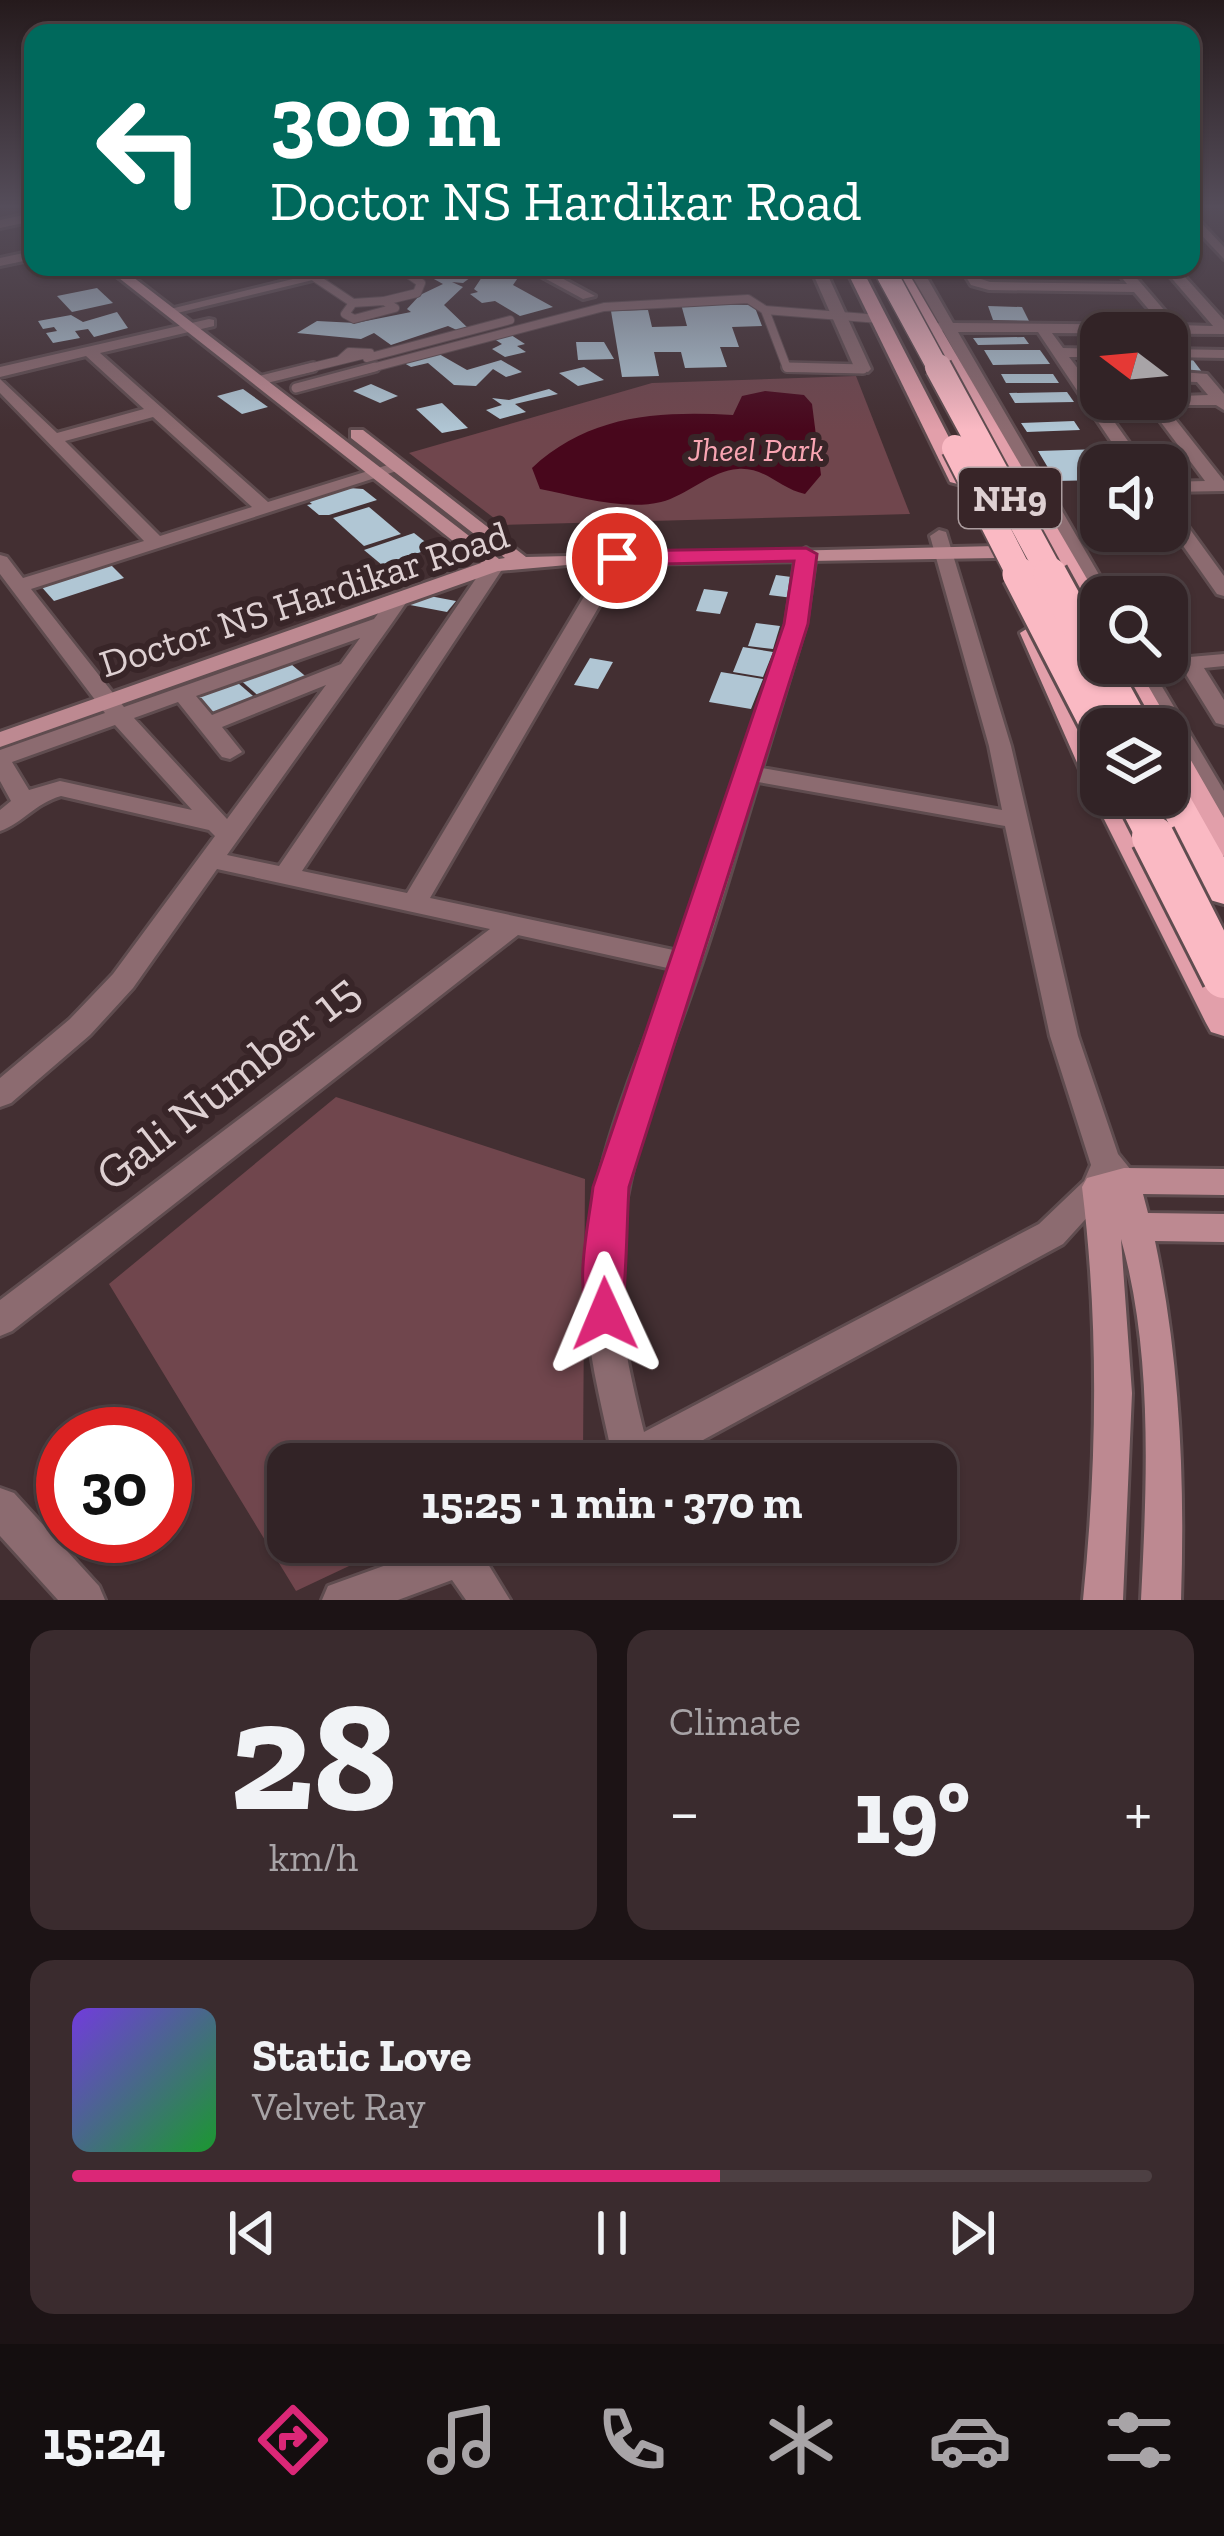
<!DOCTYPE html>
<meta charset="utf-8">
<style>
:root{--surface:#322326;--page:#3a2b2e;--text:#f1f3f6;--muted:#a8a4a7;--line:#4d4043;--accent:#db2777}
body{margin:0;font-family:"Zilla Slab",serif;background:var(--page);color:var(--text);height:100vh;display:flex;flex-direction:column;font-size:45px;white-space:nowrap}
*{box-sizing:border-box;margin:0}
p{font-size:39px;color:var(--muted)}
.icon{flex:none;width:66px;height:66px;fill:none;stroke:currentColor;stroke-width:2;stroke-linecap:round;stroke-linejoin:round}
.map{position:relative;height:1600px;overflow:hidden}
.sheet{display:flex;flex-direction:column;gap:30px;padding:30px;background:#1c1315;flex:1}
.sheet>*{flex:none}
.banner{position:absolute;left:24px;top:24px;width:1176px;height:252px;border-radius:24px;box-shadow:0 3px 9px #0004,0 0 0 3px var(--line);background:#00695c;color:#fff;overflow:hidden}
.needle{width:78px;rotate:286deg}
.fabs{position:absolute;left:1080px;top:312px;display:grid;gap:24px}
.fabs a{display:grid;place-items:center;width:108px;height:108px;border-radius:24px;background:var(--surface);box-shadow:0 3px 9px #0004,0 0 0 3px var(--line);font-size:60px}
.speed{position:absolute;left:36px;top:1407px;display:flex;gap:24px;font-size:60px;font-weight:700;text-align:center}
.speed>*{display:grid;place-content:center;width:156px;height:156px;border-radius:50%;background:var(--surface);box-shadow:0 3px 9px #0004,0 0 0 3px var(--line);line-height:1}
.speed .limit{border:18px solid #d22;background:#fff;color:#111}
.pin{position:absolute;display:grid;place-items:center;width:102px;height:102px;color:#fff;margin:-51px;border:6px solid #fff;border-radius:50%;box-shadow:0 3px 12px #0007}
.me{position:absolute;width:132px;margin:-66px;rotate:359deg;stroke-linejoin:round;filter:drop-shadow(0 0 9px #0008)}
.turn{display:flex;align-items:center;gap:42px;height:252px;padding:0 48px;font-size:54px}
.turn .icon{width:156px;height:156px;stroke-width:2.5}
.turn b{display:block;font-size:84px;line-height:102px}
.big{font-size:90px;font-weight:700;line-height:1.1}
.sheet .card{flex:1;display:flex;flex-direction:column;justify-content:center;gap:18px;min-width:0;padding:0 42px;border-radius:24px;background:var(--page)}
.sheet .dial{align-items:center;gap:0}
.dial b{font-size:156px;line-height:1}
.song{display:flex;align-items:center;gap:36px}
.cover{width:144px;height:144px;border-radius:18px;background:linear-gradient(135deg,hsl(260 70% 55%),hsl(130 70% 35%))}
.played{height:12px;border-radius:6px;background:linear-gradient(90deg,var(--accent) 60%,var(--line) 60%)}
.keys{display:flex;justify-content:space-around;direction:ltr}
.heat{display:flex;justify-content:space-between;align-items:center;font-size:66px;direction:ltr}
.sheet .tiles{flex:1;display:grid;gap:30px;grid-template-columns:1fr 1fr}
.card:last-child{grid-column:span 2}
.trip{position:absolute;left:267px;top:1443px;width:690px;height:120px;border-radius:24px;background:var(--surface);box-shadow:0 3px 9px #0004,0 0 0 3px var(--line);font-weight:700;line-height:120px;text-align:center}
.tab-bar{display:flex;height:192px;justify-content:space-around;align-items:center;background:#140e0f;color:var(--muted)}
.tab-bar .icon{width:84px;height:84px}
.tab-bar .current{color:var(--accent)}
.tab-bar b{font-size:54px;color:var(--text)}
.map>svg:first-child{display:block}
</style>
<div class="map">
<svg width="1224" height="1600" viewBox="0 0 1224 1600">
<rect width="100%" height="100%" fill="#432f32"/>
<g fill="#70464d">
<path d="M856,376L910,514L503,525L409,453L652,383Z"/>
<path d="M336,1097L585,1179L583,1455L564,1464H288V1542H400L296,1591L109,1284Z"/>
</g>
<path fill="#48071c" d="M765,391L804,395L812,404L821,475L805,494C780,489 766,467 738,469C712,470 686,496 661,502C623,511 577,496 540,489L532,468C589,415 657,411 733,415L742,396Z"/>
<g fill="#b0c6d4">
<path d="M412,267L524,269L513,285L553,307L520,316L495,301L482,303L470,294L478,292L474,289L484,274L478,272L463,283L452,282L463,287L444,305L469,329L461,332L448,326L391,345L374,333L361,339L297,333L317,321L356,323L411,312L407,309L420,295L443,284Z"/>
<path d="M97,288L113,303L72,312L57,296Z"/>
<path d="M681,304L754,305L762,326L732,327L739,347H720L727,367L685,368L681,352H654L659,376L622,377L611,311L648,310L652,327L687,326Z"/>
<path d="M988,306L1022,307L1029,321L993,320Z"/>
<path d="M117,312L128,328L94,337L88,329L75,331L80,338L53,343L46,333L57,331L54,327L43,329L38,321L71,315L83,322Z"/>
<path d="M508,333L525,344L517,346L526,352L505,357L492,349L502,344L491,337Z"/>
<path d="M1024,337L1029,344L978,345L973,338Z"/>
<path d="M576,342H604L614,359L578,360Z"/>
<path d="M984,350H1040L1050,364L993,365Z"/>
<path d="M439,354L467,370L501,360L522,372L506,377L493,369L476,386L454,385L428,363L411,367L404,363Z"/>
<path d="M1168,356H1190L1202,372H1180Z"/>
<path d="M584,367L604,380L578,386L559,373Z"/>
<path d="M1001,374H1053L1059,383H1006Z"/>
<path d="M371,384L398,396L380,403L353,391Z"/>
<path d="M243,389L268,407L242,414L217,396Z"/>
<path d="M549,389L558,394L515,404L526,412L500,419L486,410L502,405L492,398L509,400Z"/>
<path d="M1067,392L1074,402L1015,403L1009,393Z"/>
<path d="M442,403L468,428L442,433L416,409Z"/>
<path d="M1074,421L1080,430L1027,432L1021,423Z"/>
<path d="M1101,449L1112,465H1101V480L1056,481L1038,451Z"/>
<path d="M349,488L363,489L377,500L329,515H319L307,505L312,504L307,500Z"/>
<path d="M369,507L401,534L364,546L333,518Z"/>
<path d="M414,533L433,548L382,565L364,550Z"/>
<path d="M108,562L124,578L54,601L39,584Z"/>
<path d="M776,575L799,578L793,598L769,595Z"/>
<path d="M704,589L728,592L720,614L696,611Z"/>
<path d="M419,594L456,601L447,612L410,605Z"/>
<path d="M756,623L780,626L773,649L748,646Z"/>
<path d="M743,647L773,652L763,677L733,672Z"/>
<path d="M590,658L613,662L598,689L574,685Z"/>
<path d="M285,659L310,680L263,700L238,678Z"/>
<path d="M721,672L763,679L751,709L709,702Z"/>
<path d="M231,677L260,702L216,721L188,695Z"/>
</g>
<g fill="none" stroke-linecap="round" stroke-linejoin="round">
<g stroke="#5f4c4f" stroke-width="10">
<g id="lane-far1">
<path d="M314,277L353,303"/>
<path d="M384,301L395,308L354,319L345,314L353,303Z"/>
<path d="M384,301L417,293L421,283L401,269"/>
<path d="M765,310L787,368L863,369"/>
<path d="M367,358L510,320"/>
<path d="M301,370L370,353L349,352L340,360"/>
<path d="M364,370L604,307L748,299L765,310L879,319"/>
</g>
</g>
<g stroke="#5f4c4f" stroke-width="14">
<g id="lane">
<path d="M787,367L863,369"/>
<path d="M261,380L313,367"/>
<path d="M296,388L375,367"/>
</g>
</g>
<g stroke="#5f4c4f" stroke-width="6">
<g id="street">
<path d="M1191,212L1224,247V259L1191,224Z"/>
<path d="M33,213V221L0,228V220Z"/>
<path d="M33,251V259L0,266V258Z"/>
<path d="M342,267H366L169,315L162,311Z"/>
<path d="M524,267H541L595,296L583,299Z"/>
<path d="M810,267H824L871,369L868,372L855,369Z"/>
<path d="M907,267H921L953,323L1162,325L1134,292L989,290L971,285L960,267H974L981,279L990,282L1127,284L1113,267H1127L1177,325L1213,326L1162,267H1176L1224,320V334L1052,333L1063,348L1101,349V357H1069L1101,399L1208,395L1197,382L1167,381V371L1207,374L1224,394V410L1216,405H1164L1224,481V491L1167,492V482L1205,481L1148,405L1103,406L1145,465H1127L1038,332H958L1112,597H1101V603L1092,597L943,331L931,327L939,323Z"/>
<path d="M209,319L214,320V326L100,353L268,502L394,463L409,467L31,589L124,707L374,619L391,596H405L408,600L392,623L227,855L279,866L488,561L495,559L505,565L302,871L407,893L607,558L617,552L627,558L430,898L678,951L786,624L796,554L806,548L816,554L806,624L762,768L1002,810L989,746L930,536L939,530L946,532L1011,746L1078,1036L1118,1154L1140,1181L1135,1190L1124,1194L1112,1190L1063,1244L659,1464H603L611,1450C600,1399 587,1348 585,1296C582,1181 633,1074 672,969L518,935L12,1331L0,1336V1300L490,929L217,869L133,988L90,1035L11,1103L0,1107V1078L70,1019L113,974L215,836L209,830L61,796C34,804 23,823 0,831V810L11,801L0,781V750L105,713L0,574V555L7,557L23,578L144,541L0,393V379L57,433L144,409L86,356L0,377V367ZM153,417L252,507L160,536L65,441ZM360,638L341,664L212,715L196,696ZM326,685L227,819L134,718L178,702L222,757L230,759L242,752L222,727ZM115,725L192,810L60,781L29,790L12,762ZM758,782L1005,826L1050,1036L1091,1165L1084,1181L1039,1224L644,1432C632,1382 619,1330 619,1278C619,1172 663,1074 697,976C720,912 738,846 758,782Z"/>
<path d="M1167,349L1224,350V358L1167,357Z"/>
<path d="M1167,505L1173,506L1224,576V596L1217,594L1167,523Z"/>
<path d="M1224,654V666L1204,668L1224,700V725L1216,723L1179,663L1190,657Z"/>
<path d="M1126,663H1148L1224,791V819L1212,811Z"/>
<path d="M0,1488L14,1493L99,1586L105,1600H58L0,1536Z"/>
<path d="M450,1542H508L502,1556L488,1564L510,1600H466L452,1580L398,1600H322L328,1586Z"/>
</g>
</g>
<g stroke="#5f4c4f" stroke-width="6">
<g id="secondary">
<path d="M26,206H33V211Z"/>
<path d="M105,267H120L499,559L505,558L351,438V430H363L526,557L997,546L1006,552L997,558L567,565L498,571L0,747V732L481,563Z"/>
<path d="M1124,1168L1224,1169V1195L1143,1194L1148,1213L1224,1214V1242L1155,1241C1180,1360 1185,1479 1181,1600H1141C1147,1482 1153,1353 1121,1239L1132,1393L1123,1600H1083C1097,1462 1099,1325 1082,1187L1087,1178Z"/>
</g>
</g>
<g stroke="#5f4c4f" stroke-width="6">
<g id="primary">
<path d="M845,267H861L972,482L969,487L950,482Z"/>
<path d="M889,267H905L1101,603V633L1088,625Z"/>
<path d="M1033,625L1046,633L1101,751V795H1122L1224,989V1036L1211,1032L1206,1023L1092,795L1095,791L1086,783L1020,633Z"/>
<path d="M1109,663H1135L1173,729L1169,735L1181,743L1224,818V856L1213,853L1167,769V729H1145Z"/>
</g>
</g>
<g stroke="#5f4c4f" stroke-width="6">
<path id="highway" d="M1167,776L1180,779L1224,857V904L1210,900L1153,795H1167Z"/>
</g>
<use href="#lane-far1" stroke="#8c6b70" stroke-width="8"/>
<use href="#lane" stroke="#8c6b70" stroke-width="9"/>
<use href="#street" fill="#8c6b70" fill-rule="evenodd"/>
<use href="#secondary" fill="#bd8991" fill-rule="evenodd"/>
<use href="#primary" fill="#e29faa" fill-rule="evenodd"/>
<use href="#highway" fill="#fab9c3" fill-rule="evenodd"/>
<g stroke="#5f4c4f" stroke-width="24" stroke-linecap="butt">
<path id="highway-bridge-far3" d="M883,267L939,370"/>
</g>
<g stroke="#5f4c4f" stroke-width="30" stroke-linecap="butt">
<g id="highway-bridge-far2">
<path d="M938,367L1052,577"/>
<path d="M955,448L1021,577"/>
</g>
</g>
<g stroke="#5f4c4f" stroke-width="39" stroke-linecap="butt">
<g id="highway-bridge-far1">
<path d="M1019,574L1101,733"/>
<path d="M1050,574L1135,729"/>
<path d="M1132,795L1155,840"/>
</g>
</g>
<g stroke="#5f4c4f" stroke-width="48" stroke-linecap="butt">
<path id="highway-bridge" d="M1153,837L1224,977"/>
</g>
<use href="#highway-bridge-far3" stroke="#fab9c3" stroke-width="21"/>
<use href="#highway-bridge-far2" stroke="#fab9c3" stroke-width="26"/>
<use href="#highway-bridge-far1" stroke="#fab9c3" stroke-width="33"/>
<use href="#highway-bridge" stroke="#fab9c3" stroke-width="42"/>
</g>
<linearGradient id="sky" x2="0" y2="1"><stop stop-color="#251a1c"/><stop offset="0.48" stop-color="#554d5a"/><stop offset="1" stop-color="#554d5a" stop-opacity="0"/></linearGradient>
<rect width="1224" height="430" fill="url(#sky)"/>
<path fill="#db2777" stroke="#8e194d" stroke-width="3" d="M806,548L817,554L808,624L629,1187C627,1213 626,1312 619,1327L605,1332L592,1327C573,1286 588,1230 593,1187L784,624L794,561L617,565L606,558L617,551Z"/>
<g text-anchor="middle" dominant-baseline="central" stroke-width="12" stroke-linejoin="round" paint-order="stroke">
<g font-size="33" font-style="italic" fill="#f9a5b3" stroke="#382528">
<text x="756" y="449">Jheel Park</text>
</g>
<rect fill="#382528" stroke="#ac9d9f" stroke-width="3" x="959" y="468" width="102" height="60" rx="9"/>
<g font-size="36" font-weight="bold" fill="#ded0d2">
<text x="1010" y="498">NH9</text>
</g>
<g font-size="39" fill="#ded0d2" stroke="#382528">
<text transform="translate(304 599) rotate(-18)">Doctor NS Hardikar Road</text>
</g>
<g font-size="48" fill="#ded0d2" stroke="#382528">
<text transform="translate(227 1082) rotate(-38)">Gali Number 15</text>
</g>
</g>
</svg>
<div class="fabs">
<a><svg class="needle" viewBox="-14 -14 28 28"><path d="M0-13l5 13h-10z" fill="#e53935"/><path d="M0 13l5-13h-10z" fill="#a8a4a7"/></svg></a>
<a><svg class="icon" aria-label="sound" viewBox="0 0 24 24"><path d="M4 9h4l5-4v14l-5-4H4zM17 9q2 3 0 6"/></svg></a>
<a><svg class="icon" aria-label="search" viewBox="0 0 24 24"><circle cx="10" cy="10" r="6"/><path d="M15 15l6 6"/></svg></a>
<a><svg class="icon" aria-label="layers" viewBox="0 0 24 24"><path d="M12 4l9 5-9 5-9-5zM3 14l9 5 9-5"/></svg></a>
</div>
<div class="speed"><div class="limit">30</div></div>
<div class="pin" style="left:617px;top:558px;background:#d93025"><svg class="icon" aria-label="arrive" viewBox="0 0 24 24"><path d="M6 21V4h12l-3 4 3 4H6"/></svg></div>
<svg class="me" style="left:605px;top:1314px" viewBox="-20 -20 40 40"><path d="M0-17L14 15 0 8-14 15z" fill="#db2777" stroke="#fff" stroke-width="4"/></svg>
<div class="trip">15:25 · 1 min · 370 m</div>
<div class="banner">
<div class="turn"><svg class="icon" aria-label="left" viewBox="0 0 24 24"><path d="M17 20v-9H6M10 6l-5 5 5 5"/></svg><div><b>300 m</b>Doctor NS Hardikar Road</div></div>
</div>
</div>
<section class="sheet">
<div class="tiles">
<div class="card dial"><b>28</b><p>km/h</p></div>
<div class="card"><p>Climate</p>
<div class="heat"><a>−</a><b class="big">19°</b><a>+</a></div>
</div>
<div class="card">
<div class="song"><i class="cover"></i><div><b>Static Love</b><p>Velvet Ray</p></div></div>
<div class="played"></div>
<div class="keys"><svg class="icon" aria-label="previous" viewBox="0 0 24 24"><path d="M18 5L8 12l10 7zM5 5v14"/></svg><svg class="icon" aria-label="pause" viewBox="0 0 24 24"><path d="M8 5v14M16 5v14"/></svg><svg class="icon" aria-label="next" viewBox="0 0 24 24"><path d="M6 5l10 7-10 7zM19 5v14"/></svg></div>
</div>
</div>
</section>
<nav class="tab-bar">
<b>15:24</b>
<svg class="icon current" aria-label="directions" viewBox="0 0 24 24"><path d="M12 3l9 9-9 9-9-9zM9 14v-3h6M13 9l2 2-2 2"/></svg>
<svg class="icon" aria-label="music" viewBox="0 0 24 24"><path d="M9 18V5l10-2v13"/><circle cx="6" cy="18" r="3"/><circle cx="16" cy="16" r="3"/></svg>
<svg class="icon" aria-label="phone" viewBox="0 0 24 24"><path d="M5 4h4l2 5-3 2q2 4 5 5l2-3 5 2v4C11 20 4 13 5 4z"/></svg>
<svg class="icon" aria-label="climate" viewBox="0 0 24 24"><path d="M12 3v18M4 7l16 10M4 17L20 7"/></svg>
<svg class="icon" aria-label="car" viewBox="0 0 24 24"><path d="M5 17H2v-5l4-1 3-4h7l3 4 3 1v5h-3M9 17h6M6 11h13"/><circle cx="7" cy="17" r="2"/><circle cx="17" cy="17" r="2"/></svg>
<svg class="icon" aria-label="filters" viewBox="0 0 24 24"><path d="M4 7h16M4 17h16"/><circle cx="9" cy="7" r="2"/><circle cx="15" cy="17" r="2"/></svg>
</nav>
